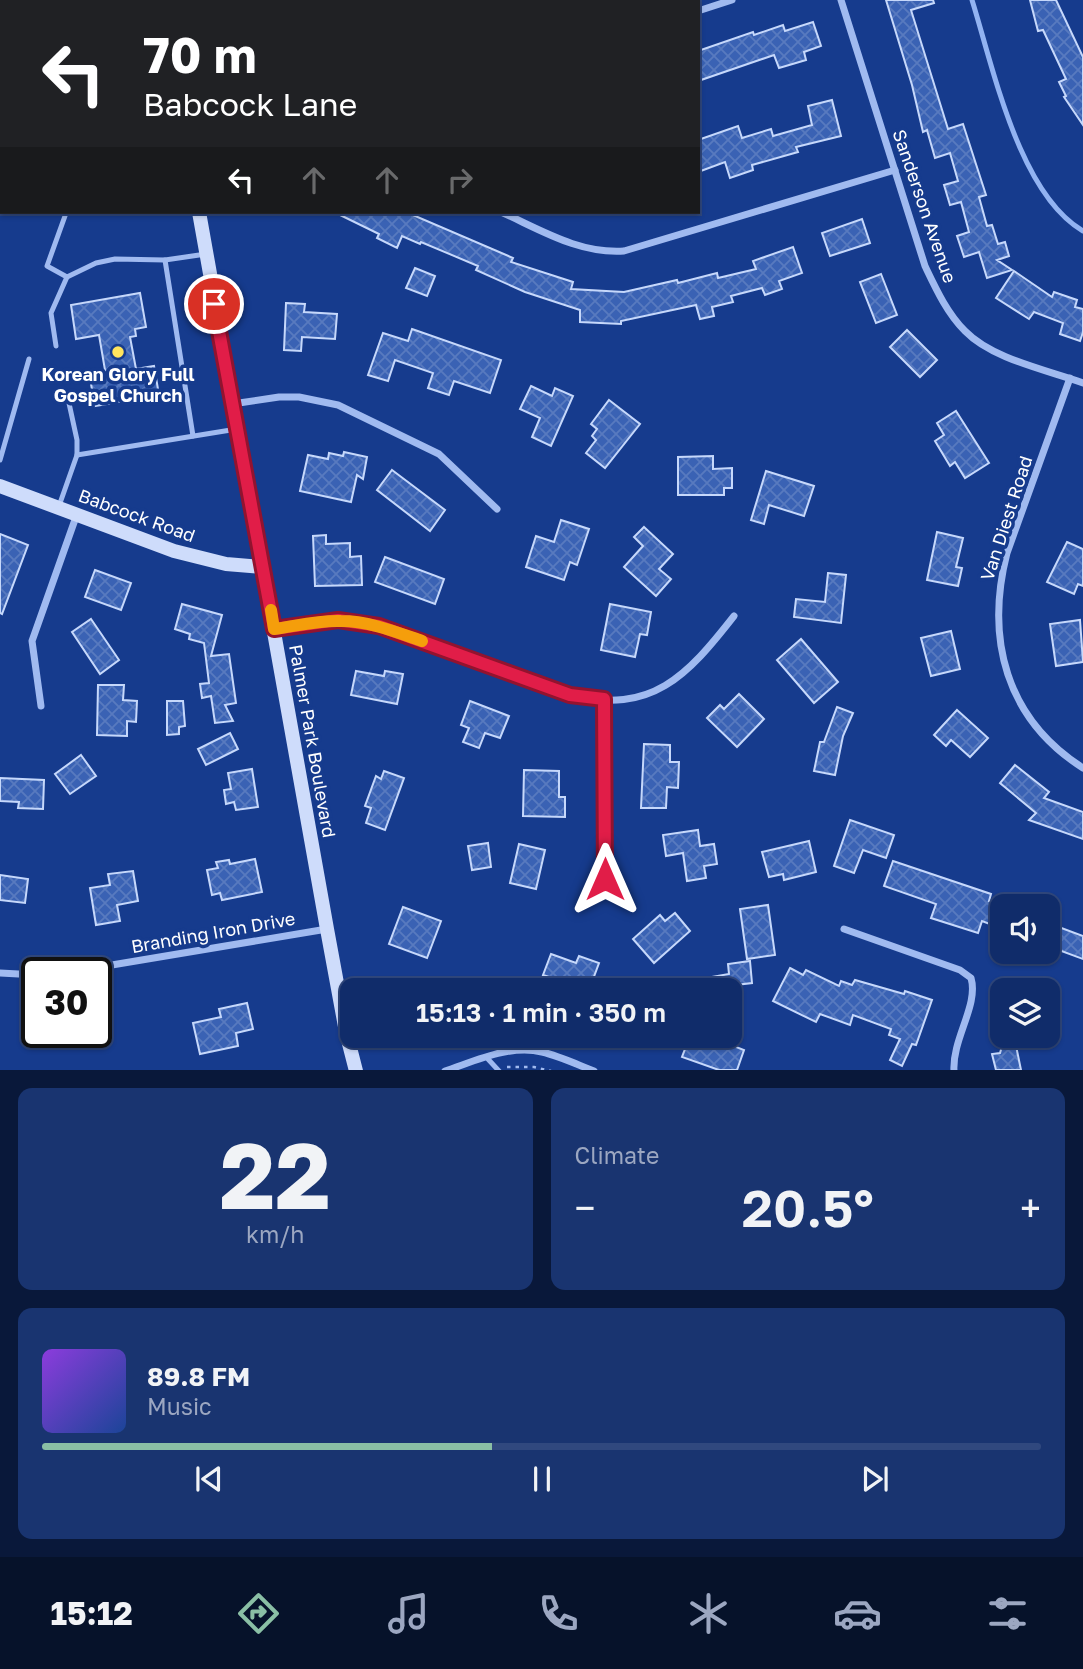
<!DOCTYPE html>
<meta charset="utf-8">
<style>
:root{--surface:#102c6a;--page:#193470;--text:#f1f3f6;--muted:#9ca7c1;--line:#30487e;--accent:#8abfa5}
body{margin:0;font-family:"Golos Text",sans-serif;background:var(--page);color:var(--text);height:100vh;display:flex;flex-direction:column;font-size:26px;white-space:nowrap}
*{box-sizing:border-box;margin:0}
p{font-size:23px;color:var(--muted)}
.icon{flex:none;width:38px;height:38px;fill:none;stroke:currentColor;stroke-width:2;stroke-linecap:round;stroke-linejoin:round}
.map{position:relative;height:1070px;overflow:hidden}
.side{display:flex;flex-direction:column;gap:18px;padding:18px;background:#09183a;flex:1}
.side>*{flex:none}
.hud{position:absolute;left:0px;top:0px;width:700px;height:214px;box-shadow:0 2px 5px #0004,0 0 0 2px var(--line);background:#202124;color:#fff;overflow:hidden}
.controls{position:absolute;left:990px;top:894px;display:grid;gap:14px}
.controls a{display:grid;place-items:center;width:70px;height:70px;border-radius:14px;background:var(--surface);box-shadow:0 2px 5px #0004,0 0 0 2px var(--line);font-size:35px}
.speed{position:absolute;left:21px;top:957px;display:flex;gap:14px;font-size:35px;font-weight:700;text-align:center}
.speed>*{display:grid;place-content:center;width:91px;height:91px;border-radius:50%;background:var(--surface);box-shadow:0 2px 5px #0004,0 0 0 2px var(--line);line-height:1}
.speed .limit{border:4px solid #111;border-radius:10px;background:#fff;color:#111}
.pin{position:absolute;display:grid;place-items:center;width:60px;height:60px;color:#fff;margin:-30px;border:4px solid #fff;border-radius:50%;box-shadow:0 2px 7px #0007}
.me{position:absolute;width:77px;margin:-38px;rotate:0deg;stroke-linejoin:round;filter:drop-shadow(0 0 5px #0008)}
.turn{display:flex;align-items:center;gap:24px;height:147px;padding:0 28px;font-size:32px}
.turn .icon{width:91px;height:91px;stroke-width:2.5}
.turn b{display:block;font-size:49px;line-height:60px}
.lanes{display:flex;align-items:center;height:66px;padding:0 28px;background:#0003;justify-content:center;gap:35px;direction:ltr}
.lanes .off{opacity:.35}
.big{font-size:52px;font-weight:600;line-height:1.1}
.side .tile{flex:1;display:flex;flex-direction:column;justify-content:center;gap:10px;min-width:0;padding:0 24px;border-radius:14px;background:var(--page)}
.side .dial{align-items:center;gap:0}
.dial b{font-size:91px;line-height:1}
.song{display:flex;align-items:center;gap:21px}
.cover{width:84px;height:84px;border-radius:10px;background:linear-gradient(135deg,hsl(270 70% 55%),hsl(220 70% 35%))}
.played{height:7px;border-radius:4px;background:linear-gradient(90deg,var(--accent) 45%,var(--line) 45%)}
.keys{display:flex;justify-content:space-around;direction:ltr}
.heat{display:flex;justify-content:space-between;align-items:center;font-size:38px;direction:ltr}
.side .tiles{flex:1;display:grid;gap:18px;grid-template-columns:1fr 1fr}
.tile:last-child{grid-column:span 2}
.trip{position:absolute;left:340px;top:978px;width:402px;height:70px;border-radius:14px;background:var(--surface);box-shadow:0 2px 5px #0004,0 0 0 2px var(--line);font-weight:600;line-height:70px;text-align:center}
.tab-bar{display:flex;height:112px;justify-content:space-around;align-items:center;background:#06122a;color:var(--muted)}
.tab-bar .icon{width:49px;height:49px}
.tab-bar .selected{color:var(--accent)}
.tab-bar b{font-size:32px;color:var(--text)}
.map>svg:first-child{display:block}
</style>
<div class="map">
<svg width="1083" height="1071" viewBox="0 0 1083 1071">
<defs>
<pattern id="building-cross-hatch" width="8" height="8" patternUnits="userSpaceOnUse" patternTransform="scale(1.75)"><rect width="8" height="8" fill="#3a62b4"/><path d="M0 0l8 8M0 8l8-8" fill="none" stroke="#587abf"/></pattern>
</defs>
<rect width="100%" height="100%" fill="#163b8d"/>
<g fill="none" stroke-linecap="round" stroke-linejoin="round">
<path stroke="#92b3f2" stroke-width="5" d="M972,0C993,67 1019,194 1083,231"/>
</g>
<g fill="url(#building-cross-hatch)" stroke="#c6d8fb" stroke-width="2">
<path d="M886,0H933L934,3L911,10L948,129L963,124L986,195L979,197L987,226L992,225L998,244L1005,242L1009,256L997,260L1012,270L987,278L979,252L964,257L957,236L969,232L961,202L950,205L944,185L958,181L950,153L935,158L927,130L923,132L912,85Z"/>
<path d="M1030,0H1056L1083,57V125L1064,97L1066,96L1059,82L1066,79L1043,30L1038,31Z"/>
<path d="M813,22L821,46L804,52L806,60L779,68L774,55L698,81V51L753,32L754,35L783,25L785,31Z"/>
<path d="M832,100L841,136L796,147L798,152L752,165L753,170L730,178L725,162L698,172V140L738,126L742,138L771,129L773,136L812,125L808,106Z"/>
<path d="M334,212H406L513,258L511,262L573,282L571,289L624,292L677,280L678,283L717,273L718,278L756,269L753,261L793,247L802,273L779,281L782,289L765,295L762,288L731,296L733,302L712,307L714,316L700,319L696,305L621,321V324L580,322V310L525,292L476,270L478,266L421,242L420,244L402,236L397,248L377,238L379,234Z"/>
<path d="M862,219L870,243L830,256L822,233Z"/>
<path d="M415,268L435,276L427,296L406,288Z"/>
<path d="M1014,271L1052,297L1054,292L1077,300L1075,307L1083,309V332L1080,341L1060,334L1063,323L1034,312L1029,319L996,298Z"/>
<path d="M881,274L897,315L876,323L860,282Z"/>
<path d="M140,293L146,327L135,329L136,336L130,337L136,369L154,366L159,395L95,406L89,373L105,370L99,335L76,339L71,305Z"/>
<path d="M286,303L305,304L304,312L337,314L335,339L302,337L301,351L284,350Z"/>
<path d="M412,329L501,360L490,393L454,381L449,395L428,388L433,373L395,360L388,381L368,375L383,333L408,341Z"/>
<path d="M907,330L937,360L920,377L890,347Z"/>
<path d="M531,386L552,396L555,388L573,396L551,446L532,437L540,418L520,409Z"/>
<path d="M609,400L640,424L605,468L586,453L596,440L592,436L597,429L591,424Z"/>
<path d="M956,411L989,463L965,478L955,462L950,466L935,441L944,435L937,423Z"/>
<path d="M344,452L367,457L363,479L357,475L351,502L300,491L308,455L328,459L329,453L343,456Z"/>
<path d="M713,456V469L732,468V488H724V495H678V457Z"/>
<path d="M392,470L445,510L430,531L377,490Z"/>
<path d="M766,471L814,486L804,516L769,505L764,524L751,520Z"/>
<path d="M561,520L589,529L577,565L570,562L564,580L526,567L536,536L554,542Z"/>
<path d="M644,527L673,554L659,569L671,579L656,596L624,567L643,546L634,537Z"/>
<path d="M937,532L963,538L956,567L962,568L958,586L927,580Z"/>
<path d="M0,534L28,545L2,614L0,613Z"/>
<path d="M326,535V544L350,543V557L361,556L362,585L315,586L313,536Z"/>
<path d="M1067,542L1083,549V586L1078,584L1074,594L1047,582Z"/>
<path d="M385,557L444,579L435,604L375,582Z"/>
<path d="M95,570L131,583L121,610L85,597Z"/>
<path d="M828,573L846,575L841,623L794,617L796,599L825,602Z"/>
<path d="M182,604L222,615L211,656L229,654L236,703L225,705L233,721L215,723L211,696L202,698L200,684L209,683L204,643L189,639L190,634L175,629Z"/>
<path d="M610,604L651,612L647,635L640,634L635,657L601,650Z"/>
<path d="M91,619L119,660L100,674L72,632Z"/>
<path d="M1080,620L1083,662L1056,666L1050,624Z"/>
<path d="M951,631L960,669L931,676L921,638Z"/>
<path d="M801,639L838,682L814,703L777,660Z"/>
<path d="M356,671L384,676L385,671L403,674L397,704L351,695Z"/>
<path d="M98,685H124L123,700L137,701L136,722L127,721V736L97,735Z"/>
<path d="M739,694L764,719L737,747L707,718L720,705L724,709Z"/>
<path d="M167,701H183L185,726L179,727V734L167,735Z"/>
<path d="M470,701L509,716L500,738L485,733L479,748L463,742L469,728L461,725Z"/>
<path d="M837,707L853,713L843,736L835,775L814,771L820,742H824Z"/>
<path d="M957,710L988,738L970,757L951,740L946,746L934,735Z"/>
<path d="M230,733L238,749L206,765L198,749Z"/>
<path d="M644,744L670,745V762H679L678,788L667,787L666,808H641Z"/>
<path d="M81,755L96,776L70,794L55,774Z"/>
<path d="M1015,765L1049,792L1044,798L1083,812V839L1029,820L1036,813L1000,783Z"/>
<path d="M252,769L258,807L236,810L234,802L226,804L224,790L231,789L228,773Z"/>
<path d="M524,770L559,771V797H565V817L523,816Z"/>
<path d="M384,771L404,778L385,830L366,823L371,808L365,806L376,776L381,779Z"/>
<path d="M0,778L44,780L43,809L18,808L19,802L0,801Z"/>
<path d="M850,820L894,835L886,858L863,850L854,873L834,866Z"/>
<path d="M698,830L700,846L714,844L717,864L704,866L706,878L687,881L683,853L666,856L663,835Z"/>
<path d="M809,841L816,872L784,880L783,874L769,877L762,852Z"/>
<path d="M488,843L491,867L472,870L468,846Z"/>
<path d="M519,844L545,850L536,889L510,883Z"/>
<path d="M255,859L262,892L222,900L220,893L212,895L207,870L218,868L216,862L229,860L230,864Z"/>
<path d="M893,861L991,894L989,901L1003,906V929L982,921L978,933L931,918L936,904L884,886Z"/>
<path d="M133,871L138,901L117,905L120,921L96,925L90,888L110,885L108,874Z"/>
<path d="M0,875L28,879L25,903L0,900Z"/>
<path d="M768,905L775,955L747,959L740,909Z"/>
<path d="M403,907L441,921L427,958L389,944Z"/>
<path d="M675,913L690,931L654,963L633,939L660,915L665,921Z"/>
<path d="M1048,923L1083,936V959L1048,946Z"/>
<path d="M551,954L576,963L579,956L599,963L589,990L543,975Z"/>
<path d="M750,961L752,983L702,989L700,979L729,974L728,964Z"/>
<path d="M790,968L803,975L806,970L839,986L841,981L852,985L855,980L904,994L905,991L932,1000L916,1045L912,1044L902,1066L890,1060L900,1039L889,1035L891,1029L853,1015L850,1025L820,1014L816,1022L773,1001Z"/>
<path d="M247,1003L253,1029L236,1033L238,1046L200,1054L193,1023L221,1017L219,1009Z"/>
<path d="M690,1036H720L718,1040L744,1050L737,1070H719L682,1057Z"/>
<path d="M1005,1036H1014L1021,1070H996L992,1054L1000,1053Z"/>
</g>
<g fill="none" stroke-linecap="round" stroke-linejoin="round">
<g stroke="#a0baf0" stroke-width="2.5" stroke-dasharray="3.5 5" stroke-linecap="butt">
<path d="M9,2L10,0"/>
<path d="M0,5H2"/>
<path d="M507,1067H534L551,1071"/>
</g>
<g stroke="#a0baf0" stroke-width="5">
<path d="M65,216L47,266L67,277"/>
<path d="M165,260L193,436"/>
<path d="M56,346L51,313L67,277L96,263L115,259L165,260L206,254"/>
<path d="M77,455L237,429"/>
<path d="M0,460L29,359"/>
<path d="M59,506L77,455V440L67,394"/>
<path d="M487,1058L499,1071"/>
</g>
<g stroke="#a0baf0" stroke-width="7">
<path d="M543,0L544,2"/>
<path d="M841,0L925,266C936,289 947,313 965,331C992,359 1047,370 1083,383"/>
<path d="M698,11L732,0"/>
<path d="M0,24H2"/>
<path d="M501,212C541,230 579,254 624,251L895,170"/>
<path d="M1070,378L1007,553C985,639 1006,719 1083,768"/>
<path d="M232,404L279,397H299L338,405L439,454L497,509"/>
<path d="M274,629L338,620L379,626L570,695C652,715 687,676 734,616"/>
<path d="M604,699L605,879"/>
<path d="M41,706L32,641L77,514"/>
<path d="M844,929L960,970L971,978C979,1005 952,1039 954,1071"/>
<path d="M0,973L37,975"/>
<path d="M64,973L327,929"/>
<path d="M445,1071C475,1061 510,1044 542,1052C559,1056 576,1064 594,1071"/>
</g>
<g stroke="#cedcfb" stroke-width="14">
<path d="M227,2L228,0"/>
<path d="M199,212L327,929L346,1032L356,1071"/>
<path d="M0,486L174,551L226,564L263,567"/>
</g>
</g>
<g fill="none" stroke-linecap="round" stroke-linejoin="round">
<g stroke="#92132f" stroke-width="18">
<path id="route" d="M214,304L274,629L338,620L379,626L570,695L604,699L605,879"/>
</g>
<use href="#route" stroke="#e11d48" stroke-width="12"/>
<path stroke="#f59e0b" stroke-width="12" d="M271,610L274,629C296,626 319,620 341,621C369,621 396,632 422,641"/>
</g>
<circle fill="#ffe45e" stroke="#163b8d" stroke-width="2.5" cx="118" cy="352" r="7"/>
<g text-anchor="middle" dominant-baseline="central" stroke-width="7" stroke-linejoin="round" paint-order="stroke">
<g font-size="18" fill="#fff" stroke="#163b8d">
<text transform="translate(925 206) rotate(71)">Sanderson Avenue</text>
<text transform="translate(137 515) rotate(20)">Babcock Road</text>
<text transform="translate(1006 518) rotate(-72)">Van Diest Road</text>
<text transform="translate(313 741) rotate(80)">Palmer Park Boulevard</text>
<text transform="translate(213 932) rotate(-10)">Branding Iron Drive</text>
</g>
<g font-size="18" font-weight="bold" fill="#fff" stroke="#163b8d">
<text x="118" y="374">Korean Glory Full<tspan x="118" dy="21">Gospel Church</tspan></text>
</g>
</g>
</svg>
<div class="controls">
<a><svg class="icon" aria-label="sound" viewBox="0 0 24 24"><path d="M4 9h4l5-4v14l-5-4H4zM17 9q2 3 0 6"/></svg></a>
<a><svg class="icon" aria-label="layers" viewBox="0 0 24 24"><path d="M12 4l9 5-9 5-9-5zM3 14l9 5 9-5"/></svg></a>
</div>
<div class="speed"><div class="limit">30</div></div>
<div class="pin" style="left:214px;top:304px;background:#d93025"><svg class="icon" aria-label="arrive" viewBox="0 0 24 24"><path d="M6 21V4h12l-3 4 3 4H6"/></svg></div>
<svg class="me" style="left:605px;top:879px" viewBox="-20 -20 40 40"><path d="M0-17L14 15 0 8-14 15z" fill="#e11d48" stroke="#fff" stroke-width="4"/></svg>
<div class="trip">15:13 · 1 min · 350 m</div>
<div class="hud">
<div class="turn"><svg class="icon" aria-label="left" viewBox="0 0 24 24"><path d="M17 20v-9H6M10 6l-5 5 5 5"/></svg><div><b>70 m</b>Babcock Lane</div></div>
<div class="lanes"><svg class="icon" aria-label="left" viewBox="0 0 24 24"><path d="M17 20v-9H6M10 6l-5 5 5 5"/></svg><svg class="icon off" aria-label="ahead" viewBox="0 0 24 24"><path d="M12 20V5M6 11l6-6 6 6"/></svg><svg class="icon off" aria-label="ahead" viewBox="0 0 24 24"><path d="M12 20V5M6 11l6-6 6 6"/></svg><svg class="icon off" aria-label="right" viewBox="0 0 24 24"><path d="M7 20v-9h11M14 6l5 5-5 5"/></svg></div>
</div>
</div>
<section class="side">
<div class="tiles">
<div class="tile dial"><b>22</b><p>km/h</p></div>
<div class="tile"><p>Climate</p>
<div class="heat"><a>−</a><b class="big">20.5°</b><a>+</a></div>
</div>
<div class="tile">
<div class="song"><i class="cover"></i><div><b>89.8 FM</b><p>Music</p></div></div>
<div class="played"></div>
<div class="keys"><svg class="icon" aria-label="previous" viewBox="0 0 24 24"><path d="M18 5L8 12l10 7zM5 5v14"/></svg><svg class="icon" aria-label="pause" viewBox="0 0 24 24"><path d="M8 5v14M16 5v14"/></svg><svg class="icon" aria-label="next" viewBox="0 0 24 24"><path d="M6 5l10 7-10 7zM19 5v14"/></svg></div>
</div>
</div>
</section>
<nav class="tab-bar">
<b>15:12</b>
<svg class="icon selected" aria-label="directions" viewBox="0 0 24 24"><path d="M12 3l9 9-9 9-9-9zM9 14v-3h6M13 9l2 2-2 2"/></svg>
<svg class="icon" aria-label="music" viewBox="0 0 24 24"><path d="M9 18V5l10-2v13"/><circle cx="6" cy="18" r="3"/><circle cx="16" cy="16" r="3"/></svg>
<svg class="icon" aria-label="phone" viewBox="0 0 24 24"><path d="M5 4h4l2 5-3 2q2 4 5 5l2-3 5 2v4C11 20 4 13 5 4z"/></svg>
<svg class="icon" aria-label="climate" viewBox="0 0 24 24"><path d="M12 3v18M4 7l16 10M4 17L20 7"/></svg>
<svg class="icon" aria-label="car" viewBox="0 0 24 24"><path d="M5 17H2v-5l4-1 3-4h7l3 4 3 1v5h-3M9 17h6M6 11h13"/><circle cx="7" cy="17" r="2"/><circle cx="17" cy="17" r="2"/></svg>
<svg class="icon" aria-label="filters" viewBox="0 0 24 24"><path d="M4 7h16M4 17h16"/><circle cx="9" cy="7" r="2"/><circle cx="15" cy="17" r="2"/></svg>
</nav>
